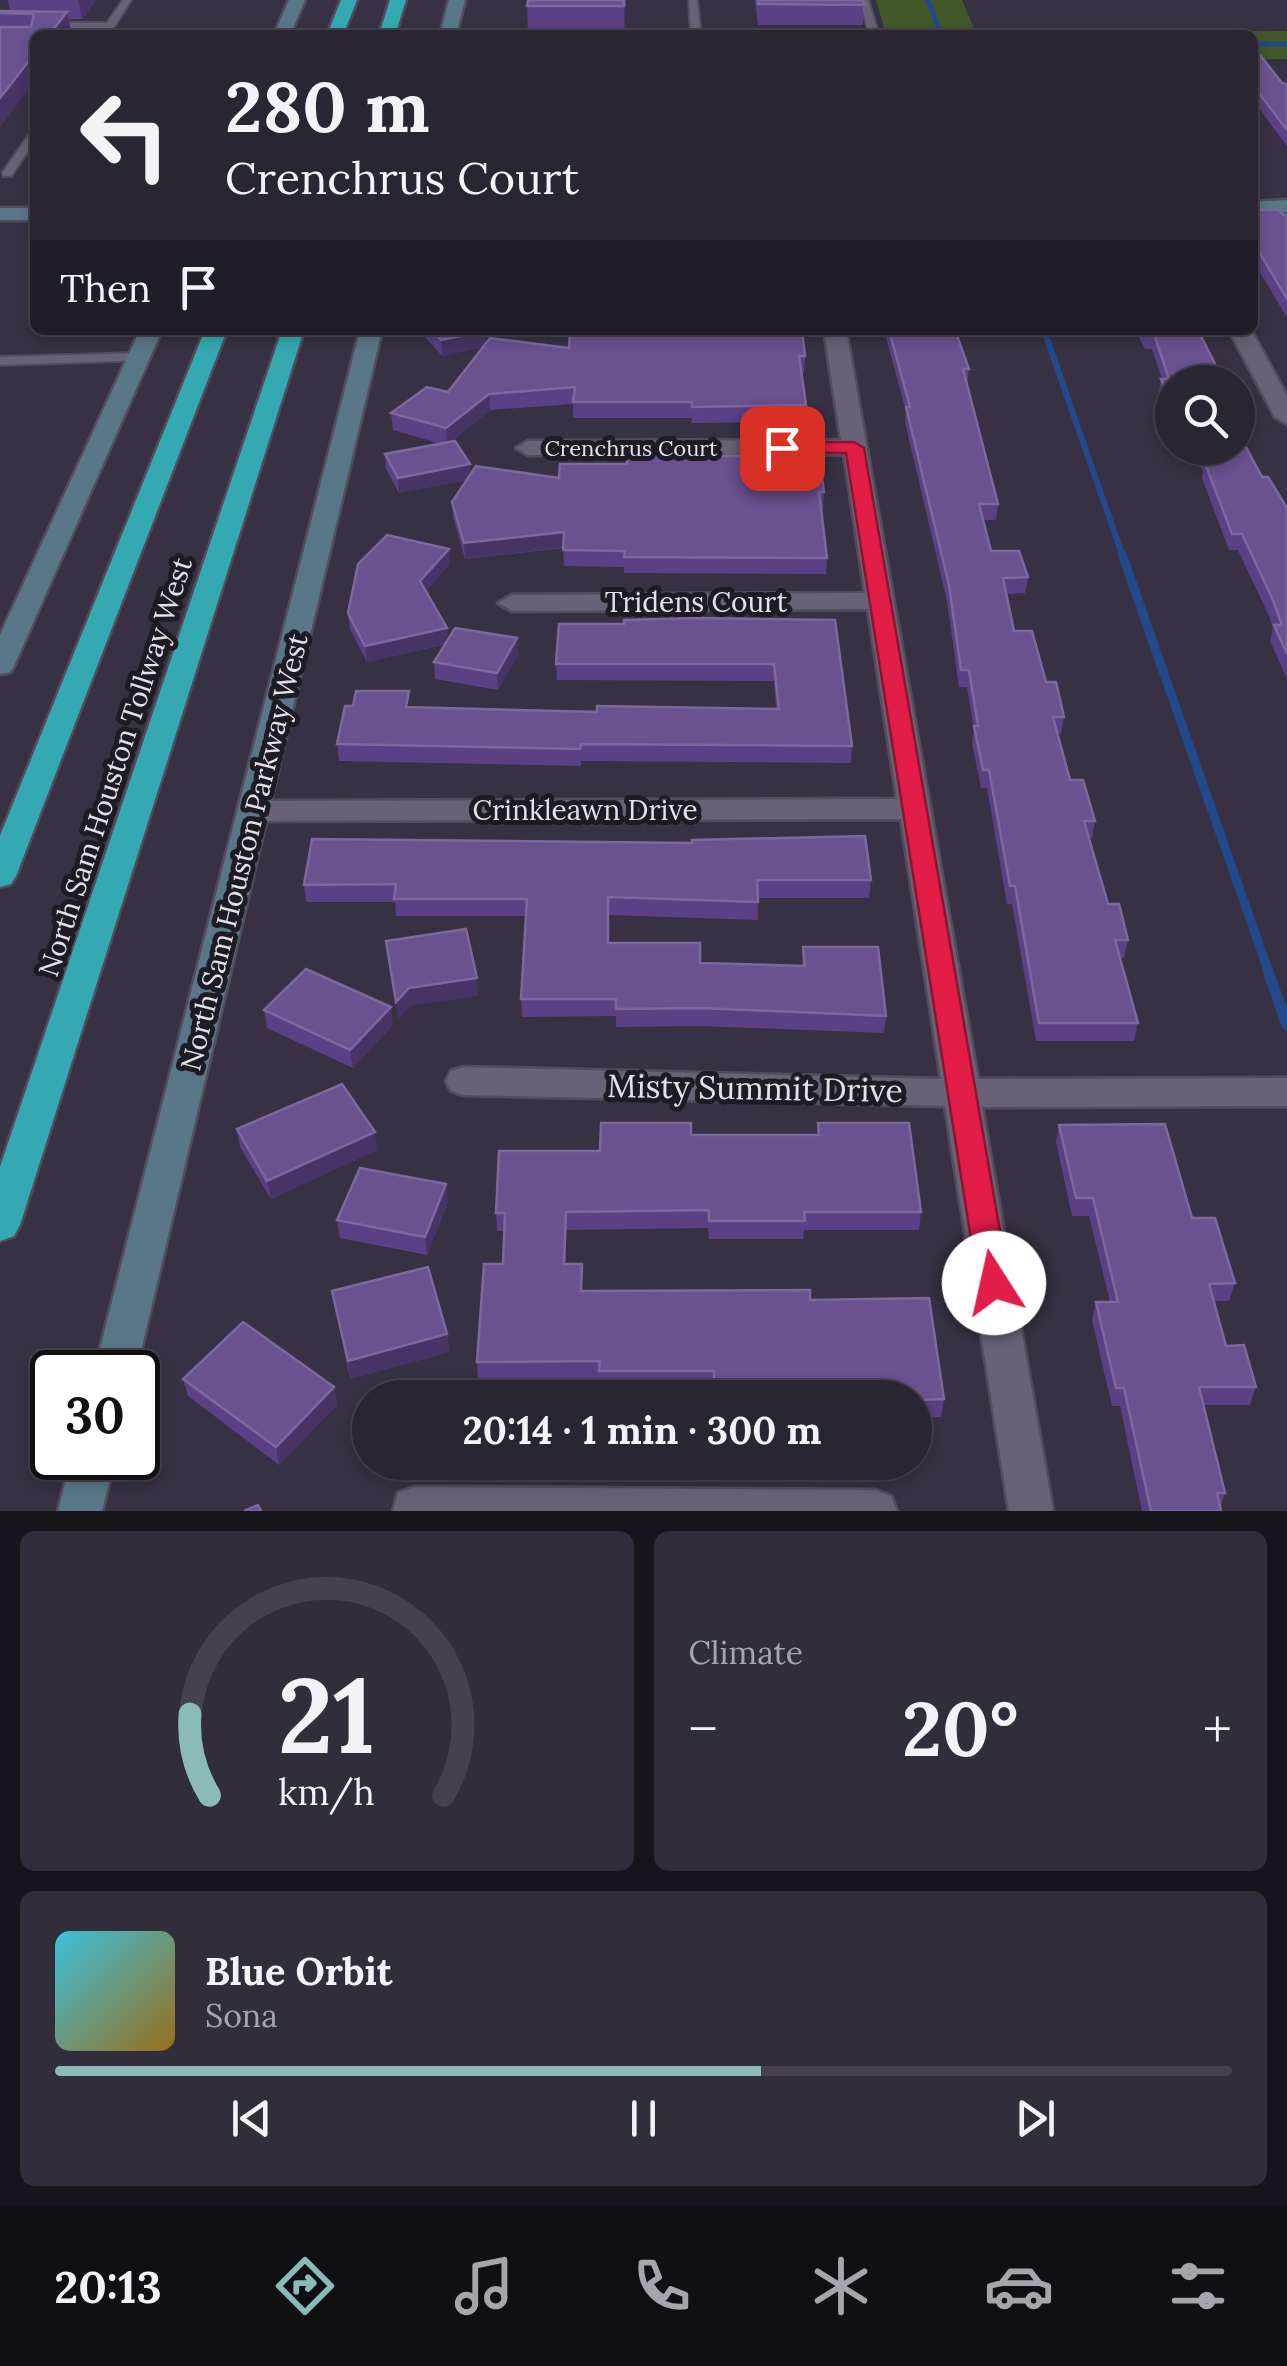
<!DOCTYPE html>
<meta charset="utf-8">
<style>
:root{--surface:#292532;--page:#312d3a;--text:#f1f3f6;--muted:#a5a5ac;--line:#45424d;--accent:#8bbbb9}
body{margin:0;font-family:Lora,serif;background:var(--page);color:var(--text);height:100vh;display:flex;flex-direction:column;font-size:38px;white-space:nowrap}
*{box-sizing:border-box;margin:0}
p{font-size:32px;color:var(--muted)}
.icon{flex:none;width:55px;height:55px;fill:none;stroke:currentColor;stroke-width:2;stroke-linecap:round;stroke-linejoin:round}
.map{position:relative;height:1511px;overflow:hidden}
.drawer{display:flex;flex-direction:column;gap:20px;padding:20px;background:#17141c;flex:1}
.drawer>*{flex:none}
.top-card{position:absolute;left:30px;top:30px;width:1228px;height:305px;border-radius:15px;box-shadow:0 5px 15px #0003,0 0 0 2px var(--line);background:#292532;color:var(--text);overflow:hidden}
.buttons{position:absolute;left:1155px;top:365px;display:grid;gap:20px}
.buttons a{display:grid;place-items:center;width:100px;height:100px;border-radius:50%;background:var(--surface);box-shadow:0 5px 15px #0003,0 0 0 2px var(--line);font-size:50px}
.speed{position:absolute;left:30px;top:1350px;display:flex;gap:20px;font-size:50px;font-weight:700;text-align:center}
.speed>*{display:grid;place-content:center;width:130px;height:130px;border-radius:50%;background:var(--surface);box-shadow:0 5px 15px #0003,0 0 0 2px var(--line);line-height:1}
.speed .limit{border:5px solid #111;border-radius:15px;background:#fff;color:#111}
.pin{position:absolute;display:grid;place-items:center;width:85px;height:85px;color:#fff;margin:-42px;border-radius:20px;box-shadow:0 5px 15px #0006}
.me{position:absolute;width:110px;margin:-55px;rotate:350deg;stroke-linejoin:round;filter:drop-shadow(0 0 8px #0008)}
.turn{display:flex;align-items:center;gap:35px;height:210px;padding:0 30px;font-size:45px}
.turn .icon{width:130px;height:130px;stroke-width:2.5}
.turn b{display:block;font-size:70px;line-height:85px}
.then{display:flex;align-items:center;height:95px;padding:0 30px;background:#0003;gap:20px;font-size:38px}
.big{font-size:75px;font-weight:700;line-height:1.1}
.drawer .card{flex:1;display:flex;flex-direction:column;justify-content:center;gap:15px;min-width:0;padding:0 35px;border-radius:15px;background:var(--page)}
.drawer .dial{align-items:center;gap:0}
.dial svg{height:260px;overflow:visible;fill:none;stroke:var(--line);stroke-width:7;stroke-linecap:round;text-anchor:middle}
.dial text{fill:var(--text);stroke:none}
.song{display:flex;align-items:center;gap:30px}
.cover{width:120px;height:120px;border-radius:15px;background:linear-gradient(135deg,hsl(190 70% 55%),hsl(40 70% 35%))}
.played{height:10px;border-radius:5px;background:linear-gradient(90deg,var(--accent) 60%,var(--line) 60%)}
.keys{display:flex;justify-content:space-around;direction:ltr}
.heat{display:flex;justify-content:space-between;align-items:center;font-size:55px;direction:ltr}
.drawer .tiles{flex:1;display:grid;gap:20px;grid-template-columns:1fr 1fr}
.card:last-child{grid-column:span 2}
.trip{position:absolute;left:352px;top:1380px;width:580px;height:100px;border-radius:50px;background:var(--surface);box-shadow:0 5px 15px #0003,0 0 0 2px var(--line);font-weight:700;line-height:100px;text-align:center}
.tab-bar{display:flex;height:160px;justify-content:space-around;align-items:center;background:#100f14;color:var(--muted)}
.tab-bar .icon{width:70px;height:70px}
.tab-bar .active{color:var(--accent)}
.tab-bar b{font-size:45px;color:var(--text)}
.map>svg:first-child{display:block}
</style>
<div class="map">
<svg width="1287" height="1511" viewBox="0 0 1287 1511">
<rect width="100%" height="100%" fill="#373143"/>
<path fill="#425829" d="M876,0H962L975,31H1287V59H1253L1252,35H886Z"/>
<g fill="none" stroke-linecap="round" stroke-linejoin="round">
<g stroke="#22498b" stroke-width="5">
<path d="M928,0L941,35"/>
<path d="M1252,44H1287"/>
</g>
<path stroke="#22498b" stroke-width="6" d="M1044,330L1123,557"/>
<path stroke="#22498b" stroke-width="9" d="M1122,554L1268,970"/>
<path stroke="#22498b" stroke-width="11" d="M1267,968L1287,1025"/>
<g stroke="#524d5c" stroke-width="4">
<g id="service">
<path d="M123,0H131L109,35H99L104,29L0,28V22L107,23Z"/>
<path d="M689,0H697L701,35H691Z"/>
<path d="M860,0H868L879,35L840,33L845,30H868Z"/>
<path d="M35,131V141L11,176H3V172L31,132Z"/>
<path d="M139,353L145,357L144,360L0,365V357Z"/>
</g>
</g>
<g stroke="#524d5c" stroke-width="5">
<g id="minor">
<path d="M824,330H846L978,1079L1287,1078V1106L982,1107L1053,1511H1009L945,1106L464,1095L451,1091L446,1081L451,1071L464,1067L941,1079L901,819L256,821L245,818L240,811L245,804L256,801L897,799L868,609L512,611L498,603L512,595L865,593L844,454L528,455L516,448L528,441L841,440Z"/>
<path d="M1229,330H1251L1287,396V424L1275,417Z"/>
<path d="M414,1487L875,1490L891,1496L897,1511H393L398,1493Z"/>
</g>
</g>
<g stroke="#524d5c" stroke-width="5">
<g id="secondary">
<path d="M289,0H305L290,35H274Z"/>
<path d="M449,0H465L456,35H440Z"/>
<path d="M1287,200V212L1252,214V202Z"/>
<rect x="0" y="208" width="35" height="12"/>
<path d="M140,330H162L14,666L10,672L0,674V635Z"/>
<path d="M360,330H382L136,1372H94Z"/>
<path d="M71,1458H115L102,1511H58Z"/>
</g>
</g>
<g stroke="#524d5c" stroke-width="5">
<g id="motorway">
<path d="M341,0H357L343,35H327Z"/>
<path d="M390,0H406L395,35H379Z"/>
<path d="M205,330H227L16,876L11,884L0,887V836Z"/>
<path d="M282,330H304L20,1225L14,1236L0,1241V1167Z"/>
</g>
</g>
<use href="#service" fill="#686276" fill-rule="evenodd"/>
<use href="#minor" fill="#686276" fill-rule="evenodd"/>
<use href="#secondary" fill="#597788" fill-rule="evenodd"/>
<use href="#motorway" fill="#35a9b1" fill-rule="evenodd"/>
</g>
<g fill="#5b4085">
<path d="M8,0H96L82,19H69L71,32L69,35H35V80L0,127V13L10,11Z"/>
<path d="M626,0L624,35H528L527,6Z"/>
<path d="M755,0H863V25H758Z"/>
<path d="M1252,50L1282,83L1287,84V146L1252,99Z"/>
<path d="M1252,210L1287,215V318L1252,259Z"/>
<path d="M419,330H484L486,344L805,356L804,373H801L806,405L805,422L691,423L692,418H573V404L490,410L451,442L470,464V475L559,478L824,492L823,508H821L827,558L826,574L624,573V567L564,566L563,548L465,559L453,517L452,502L467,480L399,493L386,469L385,454L441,444L393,430L391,413L448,392L483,347L442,356Z"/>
<path d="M884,330H955L969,369L967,384L998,504L996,520H983L991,551L1028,577L1025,593L1007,594L1014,631L1046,682L1064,717L1061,734H1057L1070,780L1095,821L1092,838H1089L1108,904L1128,940L1124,958H1120L1138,1023L1134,1041H1036L1012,904H1007L987,788H981L972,743L974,729L967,687H959L947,601L905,422L906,411Z"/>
<path d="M1135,330H1198L1172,382V425H1171L1158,393L1162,379L1152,349H1145Z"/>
<path d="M1238,409L1246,427L1243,442L1262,477L1287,508V679L1270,641L1273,628L1269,616L1238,550H1229L1202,478L1203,471L1192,448H1238Z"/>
<path d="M450,564L426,591L448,639L518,655L498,690L435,679L434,662L446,644L367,662L350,629L348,613Z"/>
<path d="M835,620L852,746L851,763L581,761V766L339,761L337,744L411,708L597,712L776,709L774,681L557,680L556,664L624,624Z"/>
<path d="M312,839L871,880L869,898H758V920L609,915L608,943L700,963L802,966L803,947L886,1016L884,1033L701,1026L616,1027V1016L522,1017L521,999L526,916H396L395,902H306L304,885Z"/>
<path d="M264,1010L393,1025L353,1068L267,1028Z"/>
<path d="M818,1123L921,1212L919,1230H804L803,1239H709L708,1228L566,1230L565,1264L582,1291L810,1300L944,1399L941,1417L915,1418V1398H713V1389H600V1379L478,1380L477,1362L503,1264L504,1231H497L496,1213L600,1151L691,1135H817Z"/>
<path d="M1059,1125L1192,1218L1235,1283L1229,1301H1214L1226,1346L1256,1387L1250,1405H1203L1225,1493L1220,1508L1221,1511H1142L1120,1406H1112L1092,1320L1096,1302H1110L1089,1216H1072L1056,1142Z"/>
<path d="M237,1129L377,1150L271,1199L240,1147Z"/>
<path d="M446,1184L448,1202L427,1255L340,1238L337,1220Z"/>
<path d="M332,1291L447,1334L449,1352L350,1379Z"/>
<path d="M183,1379L334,1387L337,1405L279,1465L188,1396Z"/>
</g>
<g fill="#473366">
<path d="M78,0H96L82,19Z"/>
<path d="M624,0H626L624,35Z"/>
<path d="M67,12L71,32L69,35H49Z"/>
<path d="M35,53V80L0,127V98Z"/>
<path d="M485,331L486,347L442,356L441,340Z"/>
<path d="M489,394L490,410L447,445L446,428Z"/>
<path d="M470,464V480L399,493L398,478Z"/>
<path d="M564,532L565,547L465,559L464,543Z"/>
<path d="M449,549L450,564L421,596L420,581Z"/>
<path d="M447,628L448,643L367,662L365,646Z"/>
<path d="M517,638L518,655L498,690L497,673Z"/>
<path d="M477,978L478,996L410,1006L398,1020L396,1002L409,988Z"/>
<path d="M391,1007L393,1025L353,1068L350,1050Z"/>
<path d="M375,1132L377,1150L271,1199L267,1181Z"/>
<path d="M446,1184L448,1202L427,1255L425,1237Z"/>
<path d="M447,1334L449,1352L350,1379L348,1361Z"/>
<path d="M334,1387L337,1405L279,1465L276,1447Z"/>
</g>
<g fill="#6a5190" stroke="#7d689e" stroke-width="2.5">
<path d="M528,0H624V6H527Z"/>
<path d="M758,0H863L864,5L758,4Z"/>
<path d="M0,11L67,12L49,35H35V53L0,98V27H31L34,14L0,13Z"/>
<path d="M1252,50H1256L1282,83L1287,84V130L1252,84Z"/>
<path d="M1252,210H1279L1283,215H1287V299L1252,240Z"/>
<path d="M432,330H484L485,331L441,340Z"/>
<path d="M632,330H802L805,356H799L806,405L692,407V402H573L575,387L489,394L446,428L391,413L427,387L448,392L490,338L569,348L570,334H631Z"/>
<path d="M889,330H955L969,369H963L998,504H979L991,551H1019L1028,577L1003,578L1014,631H1032L1046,682H1056L1064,717H1053L1070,780H1083L1095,821H1084L1108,904H1119L1128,940H1115L1138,1023H1039L1015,886H1010L989,770H983L974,726H978L969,670H961L949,585L906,407H910Z"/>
<path d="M1145,330H1198L1224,382H1172V407L1161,379H1169L1154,334H1148Z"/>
<path d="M1238,409L1246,427H1238Z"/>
<path d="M1238,432L1262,477H1268L1287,508V654L1274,625H1282L1273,600L1242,534H1232L1205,463H1210L1202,448H1238Z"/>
<path d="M455,441L470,464L398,478L385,454Z"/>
<path d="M627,456H819L824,492H819L827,558L624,557L625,551L563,550L564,532L464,543L452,502L476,466L559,478L560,464H627Z"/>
<path d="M387,535L449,549L420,581L447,628L365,646L348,613L358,564Z"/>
<path d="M700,618L835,620L852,746L581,744L580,749L337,744L345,706H353L356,691H409L406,707L597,712V706L779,709L774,664H556L559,624H624V620Z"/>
<path d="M455,628L517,638L497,673L434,662Z"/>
<path d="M865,836L871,880H757L758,902L608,897V943H700V963L805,966L803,947H878L886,1016L702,1008L616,1009V999H521L527,899H394L396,884L304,885L312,839L692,843V840Z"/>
<path d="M466,929L477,978L409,988L396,1002L386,941Z"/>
<path d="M306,969L391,1007L350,1050L264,1010Z"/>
<path d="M342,1084L375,1132L267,1181L237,1129Z"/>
<path d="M601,1123H691V1135H819L818,1123H909L921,1212H804L805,1221H709V1210L566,1212L564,1264H582L581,1291L810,1290V1300L929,1298L944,1399L915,1400V1398H844L843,1393H714V1371H599L600,1361L477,1362L484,1264H503L505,1213H496L499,1151H600Z"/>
<path d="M1165,1124L1192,1218H1215L1235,1283L1209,1284L1226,1346L1244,1345L1256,1387H1199L1225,1493H1217L1221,1511H1151L1124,1388H1116L1096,1302H1118L1093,1198H1076L1059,1125Z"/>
<path d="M360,1168L446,1184L425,1237L337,1220Z"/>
<path d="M428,1267L447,1334L348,1361L332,1291Z"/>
<path d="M243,1322L334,1387L276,1447L183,1379Z"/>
<path d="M258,1505L261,1511H244Z"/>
</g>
<path fill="#e11d48" stroke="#92132f" stroke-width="2.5" d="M782,442H854L864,448L1009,1283L1004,1292L994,1295L983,1292L978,1283L846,453L775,452V444Z"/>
<g text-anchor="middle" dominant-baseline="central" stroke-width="10" stroke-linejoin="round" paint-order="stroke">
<g font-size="22" fill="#e4e0ec" stroke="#1d1b23">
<text x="631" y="448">Crenchrus Court</text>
</g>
<g font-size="28" fill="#e4e0ec" stroke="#1d1b23">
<text x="696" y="602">Tridens Court</text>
<text transform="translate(115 767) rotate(-72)">North Sam Houston Tollway West</text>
<text x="585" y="810">Crinkleawn Drive</text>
<text transform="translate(244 852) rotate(-76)">North Sam Houston Parkway West</text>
</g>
<g font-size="32" fill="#e4e0ec" stroke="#1d1b23">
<text transform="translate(755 1088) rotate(1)">Misty Summit Drive</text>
</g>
</g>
</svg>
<div class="buttons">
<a><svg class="icon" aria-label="search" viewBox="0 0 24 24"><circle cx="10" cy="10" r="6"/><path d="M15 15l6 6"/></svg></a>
</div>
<div class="speed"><div class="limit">30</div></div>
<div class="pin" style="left:782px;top:448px;background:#d93025"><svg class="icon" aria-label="arrive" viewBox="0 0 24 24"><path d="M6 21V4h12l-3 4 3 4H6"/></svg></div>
<svg class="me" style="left:994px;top:1283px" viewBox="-20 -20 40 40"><circle r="19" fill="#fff"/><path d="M0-13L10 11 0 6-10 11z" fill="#e11d48"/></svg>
<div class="trip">20:14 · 1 min · 300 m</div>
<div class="top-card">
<div class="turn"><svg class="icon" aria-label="left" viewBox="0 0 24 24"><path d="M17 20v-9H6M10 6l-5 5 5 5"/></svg><div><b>280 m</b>Crenchrus Court</div></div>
<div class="then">Then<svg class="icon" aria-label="arrive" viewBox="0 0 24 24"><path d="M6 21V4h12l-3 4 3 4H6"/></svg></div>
</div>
</div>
<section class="drawer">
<div class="tiles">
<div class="card dial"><svg viewBox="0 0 100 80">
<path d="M14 69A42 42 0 1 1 86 69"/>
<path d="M14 69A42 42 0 0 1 8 44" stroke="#8bbbb9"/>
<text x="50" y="56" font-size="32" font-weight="700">21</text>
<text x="50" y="72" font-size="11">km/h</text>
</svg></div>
<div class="card"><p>Climate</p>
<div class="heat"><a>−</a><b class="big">20°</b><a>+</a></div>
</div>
<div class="card">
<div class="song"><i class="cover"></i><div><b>Blue Orbit</b><p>Sona</p></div></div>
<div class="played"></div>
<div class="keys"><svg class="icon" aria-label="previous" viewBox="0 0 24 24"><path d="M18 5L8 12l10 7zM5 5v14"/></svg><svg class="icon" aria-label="pause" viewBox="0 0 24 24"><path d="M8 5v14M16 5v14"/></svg><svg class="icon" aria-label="next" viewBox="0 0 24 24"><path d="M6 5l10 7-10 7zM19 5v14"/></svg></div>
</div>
</div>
</section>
<nav class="tab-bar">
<b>20:13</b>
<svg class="icon active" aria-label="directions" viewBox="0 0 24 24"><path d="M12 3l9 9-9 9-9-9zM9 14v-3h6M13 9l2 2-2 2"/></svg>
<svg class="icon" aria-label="music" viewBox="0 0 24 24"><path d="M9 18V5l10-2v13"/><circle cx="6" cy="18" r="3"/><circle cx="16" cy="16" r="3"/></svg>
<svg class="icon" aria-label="phone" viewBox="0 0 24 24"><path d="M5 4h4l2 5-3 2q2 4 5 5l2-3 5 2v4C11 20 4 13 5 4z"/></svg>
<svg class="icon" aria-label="climate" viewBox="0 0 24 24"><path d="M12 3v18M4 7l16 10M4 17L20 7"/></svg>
<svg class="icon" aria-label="car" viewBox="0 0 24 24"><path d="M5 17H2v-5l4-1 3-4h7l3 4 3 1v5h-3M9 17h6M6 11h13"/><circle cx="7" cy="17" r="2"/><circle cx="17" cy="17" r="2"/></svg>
<svg class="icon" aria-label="filters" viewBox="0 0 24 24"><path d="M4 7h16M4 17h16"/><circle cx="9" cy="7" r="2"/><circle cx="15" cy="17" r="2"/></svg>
</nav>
